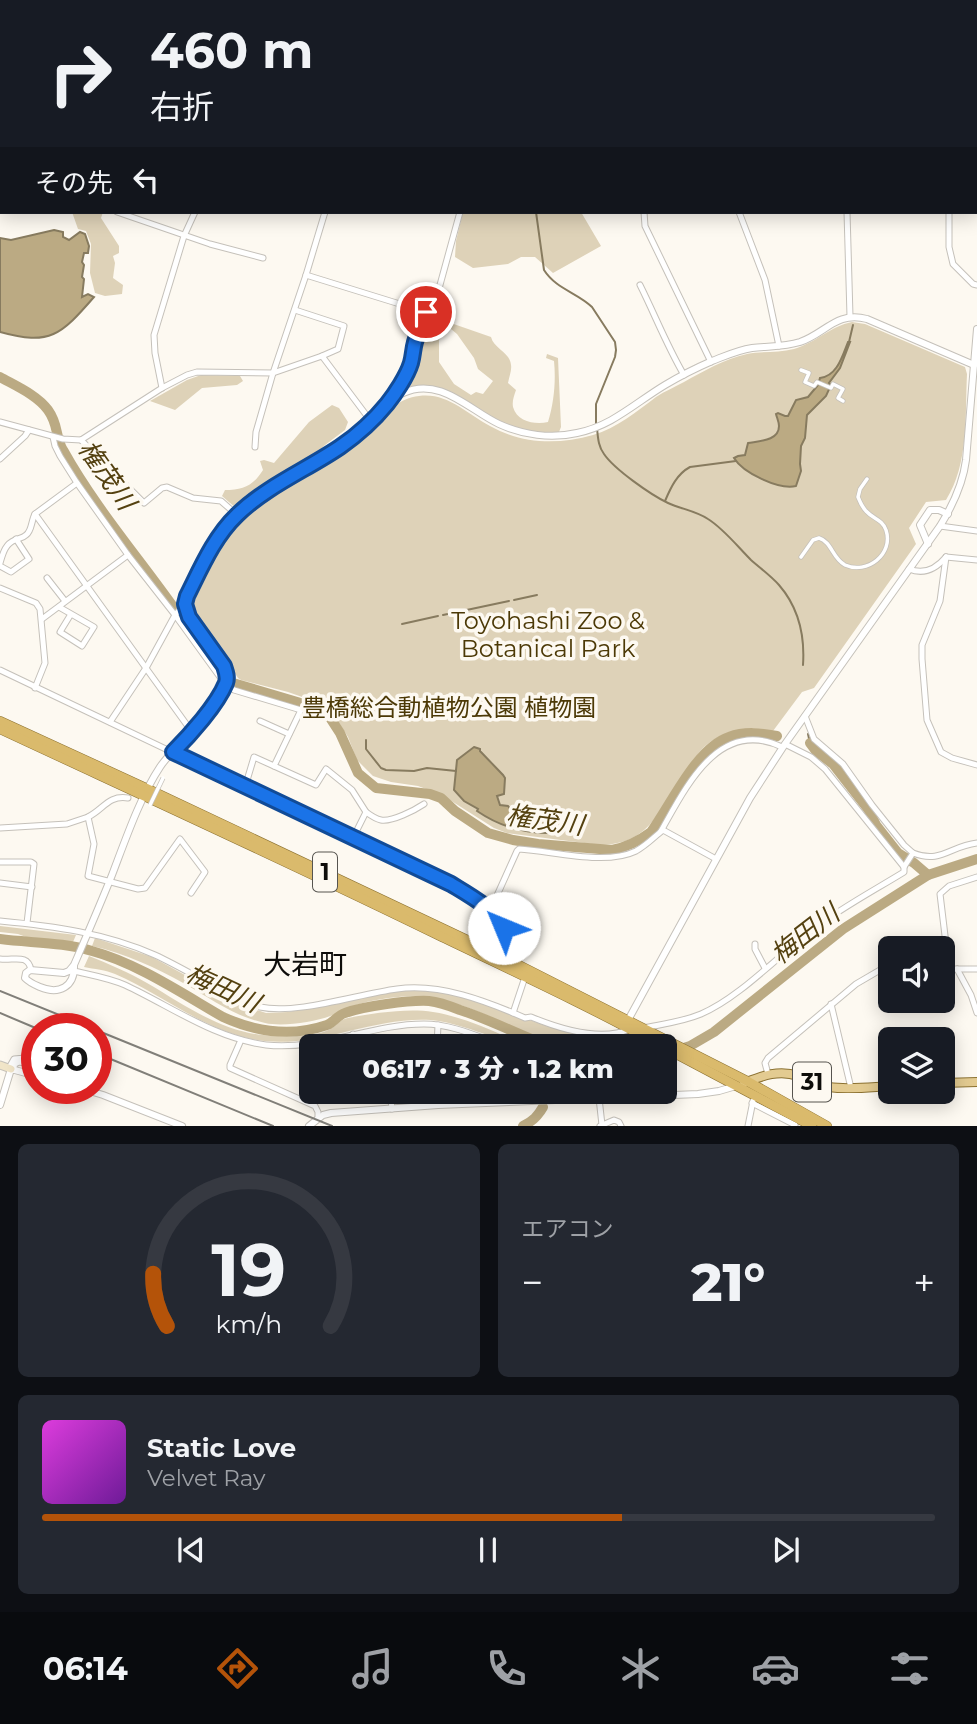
<!DOCTYPE html>
<html lang="ja">
<meta charset="utf-8">
<style>
:root{--surface:#171b24;--page:#242831;--text:#f1f3f6;--muted:#9ea1a6;--line:#363941;--accent:#b45309}
body{margin:0;font-family:Montserrat,"Noto Sans JP",sans-serif;background:var(--page);color:var(--text);height:100vh;display:flex;flex-direction:column;font-size:26px;white-space:nowrap}
*{box-sizing:border-box;margin:0}
p{font-size:23px;color:var(--muted)}
.icon{flex:none;width:38px;height:38px;fill:none;stroke:currentColor;stroke-width:2;stroke-linecap:round;stroke-linejoin:round}
.map{position:relative;height:1126px;overflow:hidden}
.drawer{display:flex;flex-direction:column;gap:18px;padding:18px;background:#0d0f14;flex:1}
.drawer>*{flex:none}
.hud{position:absolute;left:0px;top:0px;width:978px;height:214px;box-shadow:0 4px 18px #0003;background:#171b24;color:var(--text);overflow:hidden}
.controls{position:absolute;left:878px;top:936px;display:grid;gap:14px}
.controls a{display:grid;place-items:center;width:77px;height:77px;border-radius:10px;background:var(--surface);box-shadow:0 4px 18px #0003;font-size:35px}
.speed{position:absolute;left:21px;top:1013px;display:flex;gap:14px;font-size:35px;font-weight:700;text-align:center}
.speed>*{display:grid;place-content:center;width:91px;height:91px;border-radius:50%;background:var(--surface);box-shadow:0 4px 18px #0003;line-height:1}
.speed .limit{border:10px solid #d22;background:#fff;color:#111}
.pin{position:absolute;display:grid;place-items:center;width:60px;height:60px;color:#fff;margin:-30px;border:4px solid #fff;border-radius:50%;box-shadow:0 2px 7px #0007}
.me{position:absolute;width:77px;margin:-38px;rotate:315deg;stroke-linejoin:round;filter:drop-shadow(0 0 5px #0008)}
.turn{display:flex;align-items:center;gap:24px;height:147px;padding:0 35px;font-size:32px}
.turn .icon{width:91px;height:91px;stroke-width:2.5}
.turn b{display:block;font-size:49px;line-height:60px}
.then{display:flex;align-items:center;height:66px;padding:0 35px;background:#0003;gap:14px;font-size:26px}
.big{font-size:52px;font-weight:800;line-height:1.1}
.drawer .card{flex:1;display:flex;flex-direction:column;justify-content:center;gap:10px;min-width:0;padding:0 24px;border-radius:10px;background:var(--page)}
.drawer .dial{align-items:center;gap:0}
.dial svg{height:182px;overflow:visible;fill:none;stroke:var(--line);stroke-width:7;stroke-linecap:round;text-anchor:middle}
.dial text{fill:var(--text);stroke:none}
.song{display:flex;align-items:center;gap:21px}
.cover{width:84px;height:84px;border-radius:10px;background:linear-gradient(135deg,hsl(300 70% 55%),hsl(280 70% 35%))}
.played{height:7px;border-radius:4px;background:linear-gradient(90deg,var(--accent) 65%,var(--line) 65%)}
.keys{display:flex;justify-content:space-around;direction:ltr}
.heat{display:flex;justify-content:space-between;align-items:center;font-size:38px;direction:ltr}
.drawer .tiles{flex:1;display:grid;gap:18px;grid-template-columns:1fr 1fr}
.card:last-child{grid-column:span 2}
.trip{position:absolute;left:299px;top:1034px;width:378px;height:70px;border-radius:10px;background:var(--surface);box-shadow:0 4px 18px #0003;font-weight:800;line-height:70px;text-align:center}
.tabs{display:flex;height:112px;justify-content:space-around;align-items:center;background:#090b0e;color:var(--muted)}
.tabs .icon{width:49px;height:49px}
.tabs .on{color:var(--accent)}
.tabs b{font-size:32px;color:var(--text)}
.map>svg:first-child{display:block}
</style>
<div class="map">
<svg width="977" height="1126" viewBox="0 0 977 1126">
<rect width="100%" height="100%" fill="#fdf9f1"/>
<g fill="#ded2b8">
<path d="M72,212H103L101,218L119,246V253L113,256L115,263L113,278L123,285L122,294L105,296L95,293L90,273L91,244L86,231L78,229Z"/>
<path d="M463,212H581L601,246L553,273L535,257H521L508,264L473,268L455,257L456,241Z"/>
<path d="M435,318L445,330L439,340V362L454,384L471,395L476,392L483,394L493,381L478,369L474,358L457,334L445,324V321L491,337C494,349 510,352 511,365C512,370 509,377 508,383L516,390C514,396 512,401 513,407C517,422 536,425 548,422C554,403 556,381 554,361L546,358L547,354L558,358L561,427L559,432C551,434 544,433 537,432C523,430 508,426 495,420C463,403 439,376 401,391L414,364L423,324L427,323L426,336L433,337V320Z"/>
<path d="M852,322L865,324L965,367L967,374C965,415 969,464 946,500L926,502L909,528L916,544L814,688L802,692L773,731C754,729 732,728 715,739C700,747 692,762 684,776C677,787 670,798 663,808C645,833 632,844 600,845L507,833L494,828L442,795L418,786L391,782L373,776L357,760L348,737L336,718L325,705L288,692L241,680L238,678L193,609C189,595 200,583 206,571C217,552 227,533 242,518C273,489 315,474 348,449C358,441 368,433 376,424C389,411 399,398 419,396C447,392 467,414 490,426C522,444 558,445 593,435C617,428 636,412 656,397C665,391 675,387 684,382C704,371 724,359 747,354C762,351 779,353 794,349C815,343 831,326 852,322Z"/>
<path d="M201,375L240,376L243,381L237,385L202,388L175,410L150,401L187,380Z"/>
<path d="M332,405L339,408L348,422L345,430L325,445L305,465L262,490L241,508L237,509L222,496L225,490C243,490 253,486 263,470L260,461L264,460L274,463L309,422Z"/>
<path d="M0,926L76,935L73,942L26,937L18,934L0,932Z"/>
<path d="M95,938L152,957L236,1003L266,1013L288,1012L398,989H436L488,1005L549,1027L600,1037L627,1038L645,1046C613,1046 580,1050 550,1042C538,1039 525,1035 515,1030C507,1026 500,1021 491,1017C466,1006 438,996 410,996C392,997 370,1000 353,1006C346,1009 340,1012 333,1015C316,1022 283,1027 265,1023C236,1017 211,999 185,984C156,968 125,953 92,946Z"/>
<path d="M89,956C109,964 128,972 147,983C183,1004 220,1031 263,1035C283,1037 307,1038 326,1031C335,1028 340,1019 348,1018C374,1013 408,1008 433,1012C466,1017 498,1034 529,1046C515,1047 505,1042 493,1037C473,1030 452,1022 431,1020C370,1016 312,1052 251,1039C201,1028 161,994 115,974C106,970 94,969 84,967Z"/>
</g>
<g fill="#bbaa83" stroke="#877b5f" stroke-width="2">
<path d="M54,230L63,232V237L69,240L80,232L85,234L89,246L88,253H84L82,262L84,265L82,277L84,279L82,297L88,294L94,297C61,335 50,346 0,332V238L11,240Z"/>
<path d="M848,342H850L840,368L829,383L831,385L826,396L807,415L805,438L801,446L800,464L801,471L796,486C779,490 743,473 734,458L738,456L745,455L748,443C759,441 779,441 779,426C779,422 777,418 776,414L778,413L785,416H788L796,400L808,397L818,385L820,378C837,376 842,357 848,342Z"/>
<path d="M474,747L480,749V751L503,775L505,778L504,794L497,796L500,805L508,806C518,819 529,815 542,816L548,821L549,826L547,833C520,832 499,826 477,811L478,809L464,801L454,790L457,760Z"/>
</g>
<g fill="none" stroke-linecap="round" stroke-linejoin="round">
<g stroke="#877b5f" stroke-width="2">
<path d="M97,2L98,0"/>
<path d="M0,144L2,142"/>
<path d="M0,146V152"/>
<path d="M536,212L544,270C556,289 578,293 592,307L615,342L616,350L615,357L596,404V423"/>
<path d="M849,342L853,325"/>
<path d="M597,428C598,437 598,446 604,454C614,469 651,495 668,503C681,509 696,511 708,519C724,529 737,546 751,560C760,568 771,576 779,585C799,608 805,635 803,665"/>
<path d="M665,501C671,487 677,474 690,467L736,461"/>
<path d="M514,600L537,595"/>
<path d="M443,615L509,601"/>
<path d="M402,624L438,616"/>
<path d="M360,717L364,716L367,708"/>
<path d="M808,734L810,743"/>
<path d="M366,740V749L381,768L386,770L414,771L427,768L456,771"/>
</g>
<g stroke="#bbaa83" stroke-width="10">
<path d="M0,377C16,386 37,395 48,410C59,425 55,437 63,450C94,506 137,556 174,608"/>
<path d="M181,618L219,669"/>
<path d="M233,683L314,707L329,716L340,733L358,773L376,788L430,794L441,798L455,811L488,833L513,840L538,844L612,850C627,847 639,841 651,832C671,805 696,748 729,737C745,731 761,733 777,736"/>
<path d="M810,743L816,751L833,764L868,809L876,825L898,853L914,863L928,875"/>
<path d="M0,939C30,943 63,942 92,951C137,963 183,994 223,1017C256,1032 292,1037 327,1025C334,1022 338,1015 345,1013C364,1006 409,1000 429,1001C440,1002 450,1006 460,1010C491,1020 519,1035 549,1046"/>
<path d="M665,1054L690,1046L714,1032L843,929L928,875L977,859"/>
<path d="M523,1126C533,1121 538,1116 543,1107"/>
</g>
<g stroke="#c5c1ba" stroke-width="5">
<g id="pedestrian">
<path d="M801,370L809,373L805,382L814,386L817,382L831,388L833,384L843,389L838,398L843,401"/>
<path d="M801,557L813,540L819,538C832,542 832,558 845,565C867,575 894,554 886,530C882,519 873,519 866,511C862,507 860,502 858,497L860,489L867,479"/>
</g>
</g>
<g stroke="#c5c1ba" stroke-width="7">
<g id="minor">
<path d="M265,0L270,2"/>
<path d="M627,0L628,2"/>
<path d="M841,0L842,2"/>
<path d="M288,2L289,0"/>
<path d="M392,2L393,0"/>
<path d="M491,2L494,0"/>
<path d="M642,2L645,0"/>
<path d="M829,2L832,0"/>
<path d="M0,7L2,3"/>
<path d="M976,23H977"/>
<path d="M117,212L210,244L263,258"/>
<path d="M644,212L645,226L711,362"/>
<path d="M739,212L765,280L779,346"/>
<path d="M847,212L850,316"/>
<path d="M949,212V247L953,264L973,284L977,285"/>
<path d="M306,275L325,212"/>
<path d="M640,285C655,315 667,346 684,375"/>
<path d="M295,310L344,326L338,349L322,356"/>
<path d="M162,388L155,353L154,335L184,236L195,212"/>
<path d="M389,402L402,382L407,372L411,362L414,345L426,312"/>
<path d="M0,422L63,439L81,440L162,388L187,375L197,372L273,373L322,356L370,420"/>
<path d="M53,437L55,446L60,456L77,483L128,555L175,615L225,684L234,690L301,710L274,766L316,785L326,769L352,790L366,812L353,838"/>
<path d="M81,440L144,503L162,488L167,487L193,498L221,501L237,515"/>
<path d="M255,447L256,432L273,373L306,275L432,314L460,212"/>
<path d="M0,459L25,436L29,430"/>
<path d="M35,514L192,732"/>
<path d="M940,526L977,531"/>
<path d="M946,557L940,601L922,645V659L927,720L941,752L952,758L977,765"/>
<path d="M946,557L977,560"/>
<path d="M0,563C3,553 5,544 15,540C19,538 23,538 26,535C32,531 31,521 35,514L77,483"/>
<path d="M0,566L11,572L29,559L16,539"/>
<path d="M909,569C924,575 936,569 946,557"/>
<path d="M47,578L65,601"/>
<path d="M0,588L36,603L40,609L45,663L35,688"/>
<path d="M59,607L94,627L82,646L60,632L71,614"/>
<path d="M42,619L128,555"/>
<path d="M0,670L451,885C467,894 504,914 505,934C505,942 501,950 499,957"/>
<path d="M805,716L814,739L843,764L872,805L904,845L913,853"/>
<path d="M260,721L289,734"/>
<path d="M110,722L146,668L175,615L185,604"/>
<path d="M785,744L811,757L825,769L904,867"/>
<path d="M245,787L254,757L274,766"/>
<path d="M128,798C108,795 104,809 88,817L94,844L88,876L138,889L145,888L180,839L205,872L191,893"/>
<path d="M366,812C370,815 376,819 381,820C392,822 415,810 424,804"/>
<path d="M0,828L67,824L88,817"/>
<path d="M661,831C686,787 719,717 782,747"/>
<path d="M0,862H31L34,864L27,923"/>
<path d="M0,883L32,887"/>
<path d="M490,911L517,851L519,849C553,851 605,866 636,851C647,845 654,837 663,830L716,859"/>
<path d="M0,921C53,926 106,933 155,955C181,967 205,982 231,995C240,999 250,1004 260,1007C297,1015 358,994 397,989C440,983 486,1001 525,1018L531,1017C560,1029 600,1042 630,1029"/>
<path d="M755,944V949L765,968"/>
<path d="M0,959C13,961 28,953 31,970"/>
<path d="M943,969H977"/>
<path d="M949,969L940,894L949,886L977,877"/>
<path d="M957,969L971,995L977,1013"/>
<path d="M74,971C91,975 109,978 125,985C172,1007 214,1038 266,1045C319,1051 371,1024 424,1024C452,1024 479,1037 505,1046"/>
<path d="M831,1004L851,1088"/>
<path d="M513,1013L525,977"/>
<path d="M643,1028C663,1024 682,1022 701,1014C739,998 779,955 812,930C841,908 873,891 904,872V867L913,853C941,864 950,846 977,843"/>
<path d="M241,1040L230,1065V1068L315,1106L318,1112V1118"/>
<path d="M353,1046V1034"/>
<path d="M437,1046L438,1025"/>
<path d="M9,1068L14,1059L37,1057"/>
<path d="M13,1069L15,1064L19,1062L37,1065"/>
<path d="M768,1074L765,1063L768,1058L856,984L880,970L891,966"/>
<path d="M390,1092L392,1109"/>
<path d="M599,1098L602,1125"/>
<path d="M752,1103L795,1125"/>
<path d="M438,1105L440,1092"/>
<path d="M600,1126L614,1120L619,1122L621,1126"/>
<path d="M748,1126L753,1101"/>
</g>
</g>
<g stroke="#c5c1ba" stroke-width="8">
<g id="tertiary">
<path d="M953,0V2"/>
<path d="M976,197H977"/>
<path d="M928,544L920,525L930,510H939L948,514"/>
<path d="M74,965C75,987 59,995 40,987C33,984 30,983 25,978L26,973L30,970L64,973L69,971L74,965C87,935 100,905 112,875C125,841 140,797 160,767C176,742 236,698 224,666L189,617L186,609L187,596C201,568 214,537 237,515C268,485 309,470 343,445C364,429 379,404 403,393C440,376 469,410 499,424C523,435 551,439 577,433C612,426 635,403 665,385C680,376 696,368 712,361C725,356 738,350 752,348C768,346 784,347 800,342C826,333 836,311 867,319L974,365"/>
<path d="M627,1022L750,798L785,744L940,526C953,505 963,484 966,460L977,329"/>
<path d="M80,1088L103,1095L182,1126"/>
<path d="M0,1105L11,1069L37,1076"/>
<path d="M309,1126L323,1115L331,1113L438,1105L698,1094L719,1091L736,1086"/>
</g>
</g>
<g stroke="#c5c1ba" stroke-width="9">
<path id="secondary" d="M0,1065L11,1069"/>
</g>
<g stroke="#8c7232" stroke-width="10">
<g id="primary">
<path d="M744,1083C762,1076 779,1069 798,1076C809,1080 818,1085 829,1087C849,1090 871,1087 891,1086"/>
<path d="M943,1083L977,1082"/>
</g>
</g>
<g stroke="#8c7232" stroke-width="10">
<g id="trunk">
<path d="M0,721L148,789L499,955L747,1081L827,1126"/>
<path d="M0,729C146,797 293,864 438,935C513,971 589,1006 661,1046"/>
<path d="M665,1048L812,1126"/>
</g>
</g>
<use href="#pedestrian" stroke="#fff" stroke-width="3.5"/>
<use href="#minor" stroke="#fff" stroke-width="5"/>
<use href="#tertiary" stroke="#fff" stroke-width="6"/>
<use href="#secondary" stroke="#f1e5c8" stroke-width="7"/>
<use href="#primary" stroke="#e3cb91" stroke-width="8"/>
<use href="#trunk" stroke="#daba6c" stroke-width="9"/>
<g stroke="#817f79" stroke-width="2">
<path d="M0,991L94,1029"/>
<path d="M0,1013L38,1029"/>
<path d="M96,1030L332,1126"/>
<path d="M96,1053L273,1126"/>
</g>
<g stroke="#c5c1ba" stroke-width="5" stroke-linecap="butt">
<path id="pedestrian-bridge" d="M150,805L163,778"/>
</g>
<use href="#pedestrian-bridge" stroke="#fff" stroke-width="3.5"/>
</g>
<g fill="none" stroke-linecap="round" stroke-linejoin="round">
<g stroke="#114b97" stroke-width="18">
<path id="route" d="M426,312C422,322 418,332 415,342C413,349 413,356 411,363C407,376 395,394 387,404C374,420 356,436 340,447C306,470 267,486 237,515C214,537 201,568 187,596L185,604L189,617L224,666C226,672 228,677 226,683C217,705 190,735 173,752L451,884C469,895 495,909 504,928"/>
</g>
<use href="#route" stroke="#1a73e8" stroke-width="12"/>
</g>
<g text-anchor="middle" dominant-baseline="central" stroke-width="7" stroke-linejoin="round" paint-order="stroke">
<g fill="#fdf9f1" stroke="#56544f" stroke-width="2">
<rect x="313" y="852.5" width="24" height="39" rx="5"/>
<rect x="793" y="1062.5" width="38" height="39" rx="5"/>
</g>
<g font-size="23" font-weight="bold" fill="#0e0d0a">
<text x="325" y="872">1</text>
<text x="812" y="1082">31</text>
</g>
<g font-size="24" fill="#4c3906" stroke="#fdf9f1">
<text x="548" y="620">Toyohashi Zoo &amp;<tspan x="548" dy="28">Botanical Park</tspan></text>
<text x="449" y="707">豊橋総合動植物公園 植物園</text>
</g>
<g font-size="26" font-style="italic" fill="#544110" stroke="#fdf9f1">
<text transform="translate(107 475) rotate(55)">権茂川</text>
<text transform="translate(545 820) rotate(8)">権茂川</text>
<text transform="translate(805 934) rotate(-38)">梅田川</text>
<text transform="translate(223 988) rotate(25)">梅田川</text>
</g>
<g font-size="28" fill="#0e0d0a" stroke="#fdf9f1">
<text x="305" y="964">大岩町</text>
</g>
</g>
</svg>
<div class="controls">
<a><svg class="icon" aria-label="sound" viewBox="0 0 24 24"><path d="M4 9h4l5-4v14l-5-4H4zM17 9q2 3 0 6"/></svg></a>
<a><svg class="icon" aria-label="layers" viewBox="0 0 24 24"><path d="M12 4l9 5-9 5-9-5zM3 14l9 5 9-5"/></svg></a>
</div>
<div class="speed"><div class="limit">30</div></div>
<div class="pin" style="left:426px;top:312px;background:#d93025"><svg class="icon" aria-label="arrive" viewBox="0 0 24 24"><path d="M6 21V4h12l-3 4 3 4H6"/></svg></div>
<svg class="me" style="left:504px;top:928px" viewBox="-20 -20 40 40"><circle r="19" fill="#fff"/><path d="M0-13L10 11 0 6-10 11z" fill="#1a73e8"/></svg>
<div class="trip">06:17 · 3 分 · 1.2 km</div>
<div class="hud">
<div class="turn"><svg class="icon" aria-label="right" viewBox="0 0 24 24"><path d="M7 20v-9h11M14 6l5 5-5 5"/></svg><div><b>460 m</b>右折</div></div>
<div class="then">その先<svg class="icon" aria-label="left" viewBox="0 0 24 24"><path d="M17 20v-9H6M10 6l-5 5 5 5"/></svg></div>
</div>
</div>
<section class="drawer">
<div class="tiles">
<div class="card dial"><svg viewBox="0 0 100 80">
<path d="M14 69A42 42 0 1 1 86 69"/>
<path d="M14 69A42 42 0 0 1 8 46" stroke="#b45309"/>
<text x="50" y="56" font-size="32" font-weight="700">19</text>
<text x="50" y="72" font-size="11">km/h</text>
</svg></div>
<div class="card"><p>エアコン</p>
<div class="heat"><a>−</a><b class="big">21°</b><a>+</a></div>
</div>
<div class="card">
<div class="song"><i class="cover"></i><div><b>Static Love</b><p>Velvet Ray</p></div></div>
<div class="played"></div>
<div class="keys"><svg class="icon" aria-label="previous" viewBox="0 0 24 24"><path d="M18 5L8 12l10 7zM5 5v14"/></svg><svg class="icon" aria-label="pause" viewBox="0 0 24 24"><path d="M8 5v14M16 5v14"/></svg><svg class="icon" aria-label="next" viewBox="0 0 24 24"><path d="M6 5l10 7-10 7zM19 5v14"/></svg></div>
</div>
</div>
</section>
<nav class="tabs">
<b>06:14</b>
<svg class="icon on" aria-label="directions" viewBox="0 0 24 24"><path d="M12 3l9 9-9 9-9-9zM9 14v-3h6M13 9l2 2-2 2"/></svg>
<svg class="icon" aria-label="music" viewBox="0 0 24 24"><path d="M9 18V5l10-2v13"/><circle cx="6" cy="18" r="3"/><circle cx="16" cy="16" r="3"/></svg>
<svg class="icon" aria-label="phone" viewBox="0 0 24 24"><path d="M5 4h4l2 5-3 2q2 4 5 5l2-3 5 2v4C11 20 4 13 5 4z"/></svg>
<svg class="icon" aria-label="climate" viewBox="0 0 24 24"><path d="M12 3v18M4 7l16 10M4 17L20 7"/></svg>
<svg class="icon" aria-label="car" viewBox="0 0 24 24"><path d="M5 17H2v-5l4-1 3-4h7l3 4 3 1v5h-3M9 17h6M6 11h13"/><circle cx="7" cy="17" r="2"/><circle cx="17" cy="17" r="2"/></svg>
<svg class="icon" aria-label="filters" viewBox="0 0 24 24"><path d="M4 7h16M4 17h16"/><circle cx="9" cy="7" r="2"/><circle cx="15" cy="17" r="2"/></svg>
</nav>
